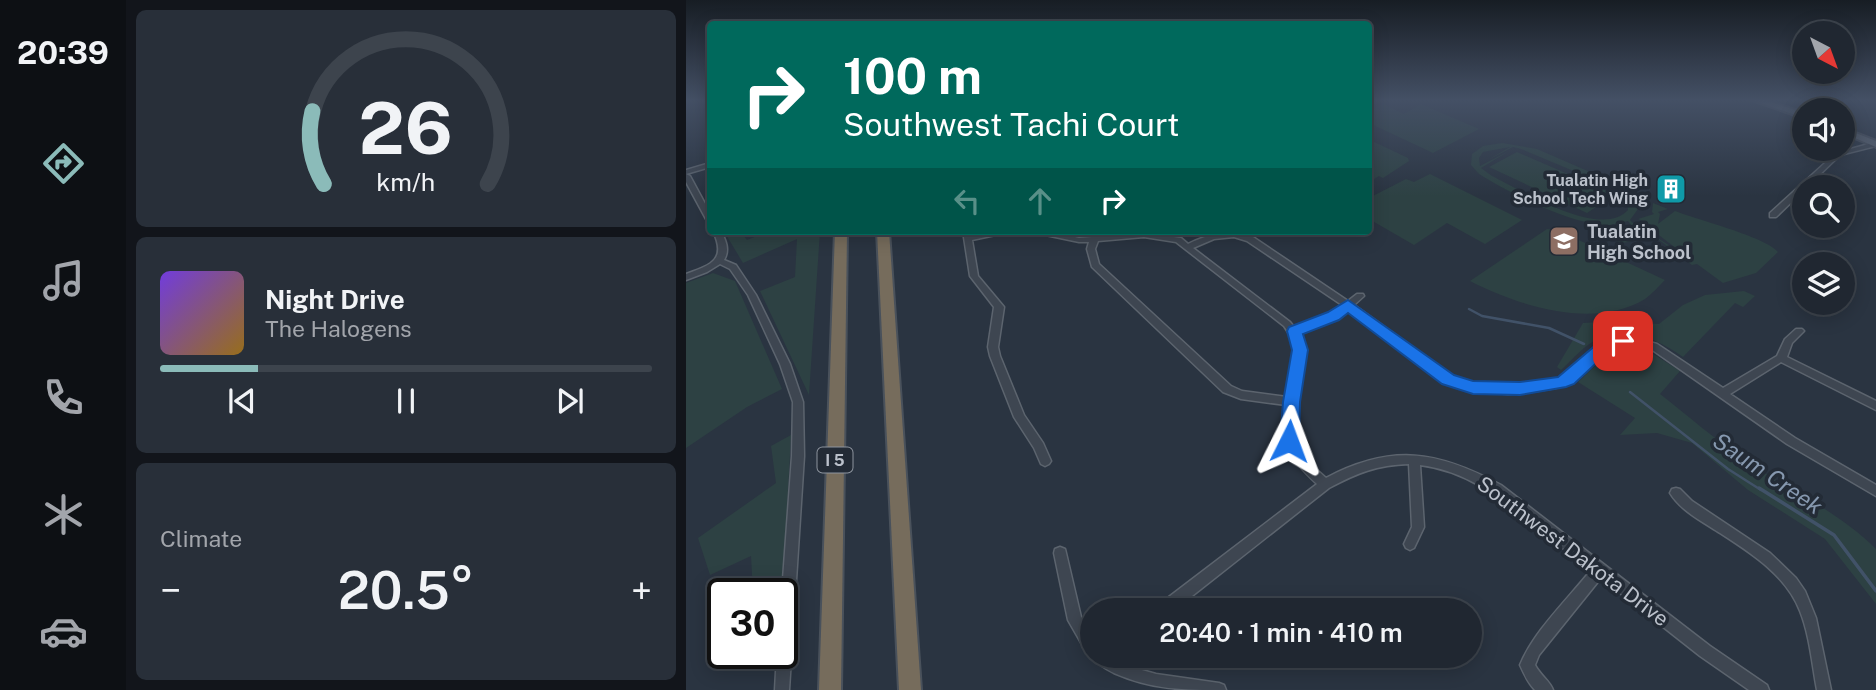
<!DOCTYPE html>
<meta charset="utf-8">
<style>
:root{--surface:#202731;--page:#282f39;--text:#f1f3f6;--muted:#a2a5ab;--line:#3d444d;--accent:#8bbbb9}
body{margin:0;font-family:"Public Sans",sans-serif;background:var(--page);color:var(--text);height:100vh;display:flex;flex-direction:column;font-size:26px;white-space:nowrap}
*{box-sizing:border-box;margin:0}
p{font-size:23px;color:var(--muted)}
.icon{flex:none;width:38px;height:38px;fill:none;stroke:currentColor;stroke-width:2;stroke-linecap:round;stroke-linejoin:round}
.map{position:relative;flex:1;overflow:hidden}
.sheet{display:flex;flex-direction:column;gap:10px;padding:10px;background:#12151b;width:560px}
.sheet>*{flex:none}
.top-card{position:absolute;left:21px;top:21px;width:665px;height:214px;border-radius:7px;box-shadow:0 4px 18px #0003,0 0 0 2px var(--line);background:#00695c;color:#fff;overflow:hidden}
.needle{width:46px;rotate:139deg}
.buttons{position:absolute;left:1106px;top:21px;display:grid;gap:14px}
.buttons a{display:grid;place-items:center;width:63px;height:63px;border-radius:50%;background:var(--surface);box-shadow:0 4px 18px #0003,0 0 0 2px var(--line);font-size:35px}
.speed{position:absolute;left:21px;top:578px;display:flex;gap:14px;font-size:35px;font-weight:700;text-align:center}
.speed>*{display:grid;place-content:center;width:91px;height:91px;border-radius:50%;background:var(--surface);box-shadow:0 4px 18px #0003,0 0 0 2px var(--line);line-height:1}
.speed .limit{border:4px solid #111;border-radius:10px;background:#fff;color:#111}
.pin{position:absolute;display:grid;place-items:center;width:60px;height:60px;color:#fff;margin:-30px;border-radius:14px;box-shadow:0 4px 10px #0006}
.me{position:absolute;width:77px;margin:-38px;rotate:3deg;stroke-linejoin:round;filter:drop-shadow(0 0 5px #0008)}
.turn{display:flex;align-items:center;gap:24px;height:147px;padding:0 21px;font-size:32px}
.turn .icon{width:91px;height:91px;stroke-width:2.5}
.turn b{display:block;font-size:49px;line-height:60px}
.lanes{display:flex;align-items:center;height:66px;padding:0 21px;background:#0003;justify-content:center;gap:35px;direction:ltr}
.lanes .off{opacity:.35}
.big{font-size:52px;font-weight:600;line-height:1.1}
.sheet .widget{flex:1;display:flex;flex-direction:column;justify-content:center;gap:10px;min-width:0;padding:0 24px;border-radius:10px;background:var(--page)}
.sheet .dial{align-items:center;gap:0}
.dial svg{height:182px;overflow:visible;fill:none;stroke:var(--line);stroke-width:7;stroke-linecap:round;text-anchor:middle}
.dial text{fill:var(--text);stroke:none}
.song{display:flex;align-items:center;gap:21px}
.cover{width:84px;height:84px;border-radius:10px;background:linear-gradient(135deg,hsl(260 70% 55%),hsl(40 70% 35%))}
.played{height:7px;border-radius:4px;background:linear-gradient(90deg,var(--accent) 20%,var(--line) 20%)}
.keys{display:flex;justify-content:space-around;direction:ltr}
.heat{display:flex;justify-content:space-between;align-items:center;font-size:38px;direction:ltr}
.trip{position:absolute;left:394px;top:598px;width:402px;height:70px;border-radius:35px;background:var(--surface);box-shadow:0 4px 18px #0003,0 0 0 2px var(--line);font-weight:600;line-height:70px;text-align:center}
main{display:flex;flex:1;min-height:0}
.menu{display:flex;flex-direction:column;width:126px;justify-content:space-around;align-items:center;background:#0d1014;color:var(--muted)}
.menu .icon{width:49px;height:49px}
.menu .selected{color:var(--accent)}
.menu b{font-size:32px;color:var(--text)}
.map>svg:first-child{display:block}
</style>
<main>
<nav class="menu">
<b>20:39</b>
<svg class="icon selected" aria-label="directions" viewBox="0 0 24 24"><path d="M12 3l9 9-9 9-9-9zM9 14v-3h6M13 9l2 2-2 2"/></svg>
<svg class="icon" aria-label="music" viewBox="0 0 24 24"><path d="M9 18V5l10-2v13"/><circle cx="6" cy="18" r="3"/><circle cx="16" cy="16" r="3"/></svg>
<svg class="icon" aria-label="phone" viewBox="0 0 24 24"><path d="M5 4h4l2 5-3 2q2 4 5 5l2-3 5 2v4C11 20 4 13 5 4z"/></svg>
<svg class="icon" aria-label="climate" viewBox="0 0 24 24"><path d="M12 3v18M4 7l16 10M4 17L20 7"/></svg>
<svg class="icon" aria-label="car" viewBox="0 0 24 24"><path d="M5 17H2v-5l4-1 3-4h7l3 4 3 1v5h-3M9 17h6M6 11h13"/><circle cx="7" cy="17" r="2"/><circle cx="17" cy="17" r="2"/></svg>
</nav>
<section class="sheet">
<div class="widget dial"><svg viewBox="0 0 100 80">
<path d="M14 69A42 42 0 1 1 86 69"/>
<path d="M14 69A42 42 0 0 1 9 37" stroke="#8bbbb9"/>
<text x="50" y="56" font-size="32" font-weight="700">26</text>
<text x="50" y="72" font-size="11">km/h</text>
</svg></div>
<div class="widget">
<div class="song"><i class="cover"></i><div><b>Night Drive</b><p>The Halogens</p></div></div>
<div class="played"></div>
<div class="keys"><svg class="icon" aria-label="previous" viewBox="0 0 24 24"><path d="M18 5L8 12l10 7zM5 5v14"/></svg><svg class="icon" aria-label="pause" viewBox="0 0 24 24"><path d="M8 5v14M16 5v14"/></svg><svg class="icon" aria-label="next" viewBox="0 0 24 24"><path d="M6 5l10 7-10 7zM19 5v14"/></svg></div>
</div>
<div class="widget"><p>Climate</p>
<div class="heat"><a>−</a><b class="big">20.5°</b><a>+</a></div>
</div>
</section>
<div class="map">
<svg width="1190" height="690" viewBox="0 0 1190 690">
<rect width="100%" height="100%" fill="#2a3441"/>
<g fill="#2d4143" fill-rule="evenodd">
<path d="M697,104L718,114L735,104L793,129L747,153L683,123V110Z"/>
<path d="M682,139L722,158L723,161L697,178L693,176L683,182Z"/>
<path d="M816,143L851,149L964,198L959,201L949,197L952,209L944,220L961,238H955L942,221L925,225L943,226L953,237C938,248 924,241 912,229L924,228L923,225C886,225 825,194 793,174L785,165L786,154L797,146ZM824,147L800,161L827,147L835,149L928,188L940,197L942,210C915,240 835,190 806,176L795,168L823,151L794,166L793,158L797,152Z"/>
<path d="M831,152L928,194L924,198L940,202V205L919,201L901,213L803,167Z"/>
<path d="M744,174L836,220L799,244L761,223L728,245L683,219V198L720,179L728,182Z"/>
<path d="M967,203L982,209L972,212L974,214L972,224L989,211C1012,220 1080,237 1092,252L1070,273L1037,283L1011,264L1006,265L964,233L1004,259L965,229L968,226L952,219L968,214L966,212Z"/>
<path d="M861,229L871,230L979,280C973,286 966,294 959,299C907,330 833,306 784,281Z"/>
<path d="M46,231H54L61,240L84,231H134L123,395L74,291L109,277L111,239L57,263L39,233Z"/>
<path d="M27,273L49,281L96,389L61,407L0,448V283Z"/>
<path d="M1058,291L1069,296L1057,307L1049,303L997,357C975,341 941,325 914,338C899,344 887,359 875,370L871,367L897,323L935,321L973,324L997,305L1019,295Z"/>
<path d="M935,347L961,350L994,371L974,394C1002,416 1030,440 1060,461C1103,490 1152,511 1190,549V604L1139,539L1062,490L1006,443L971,433L934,435L949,418L892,382L923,353Z"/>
<path d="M105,435L96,607V593H67L65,556L24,575L12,538L90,483L85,446Z"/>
</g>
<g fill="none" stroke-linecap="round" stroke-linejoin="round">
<g stroke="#415268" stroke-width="2.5">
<path d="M783,309L796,316L863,328L898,344"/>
<path d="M944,392L1042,469L1075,490"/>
</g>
<path stroke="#415268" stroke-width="3.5" d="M1073,488L1148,535L1190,591"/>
<g stroke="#5c646e" stroke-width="3">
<g id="minor">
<path d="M1190,142V146L1154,155L1121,187H1118V190L1090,217H1084V213L1150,153Z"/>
<path d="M24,163V167L0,174L4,176L24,213V221L20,219L0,182V170Z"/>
<path d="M27,231H35C40,241 44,250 38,260L50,265L70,295L104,364L117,402L118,456L103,690H89L91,653H96V593L106,456L107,402L94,364L62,295L44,269L34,264L21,272L0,280V274C25,265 41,260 27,231Z"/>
<path d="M277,231H285L286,235L304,231H320L319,233L286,240L292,276L318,307L312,347L314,356L338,415L357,443L365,461L363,464L359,466L355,464L348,448L328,417L304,356L302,347L308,307L284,276Z"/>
<path d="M349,231H364L393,238L458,233L495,238L502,244C524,233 544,230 567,237L662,301L671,294H677L678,296L668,305L766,376L789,383L822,386L838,385L869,380L878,377L898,359L916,345L929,340L940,338L953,339L971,344L1037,388L1091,356L1099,339L1110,329H1116L1118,331L1106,343L1101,357L1190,401V410L1095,362L1044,394L1109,438L1190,485V496L1101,444L965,349L953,346L940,345L931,347L914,356L886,383L869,388L838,393L822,394L789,391L758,382L662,309L650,318L613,333C633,369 595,410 611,445C616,458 630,469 640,478C706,443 752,451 815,485L1024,646L1081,685L1083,690H1063L1014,656L915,578L853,655L849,665C854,675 864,681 867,690H849C842,683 838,674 834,665C848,631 882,599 905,570C885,554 865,539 845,523C810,495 780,471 734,465L738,527L728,548L724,550L720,548L718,544L726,527L723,464C691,465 671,473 643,488L487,611H469L471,606L631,484C604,459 591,442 600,405L555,399L537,392L406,267L401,249L403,242H393L350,233ZM458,237L490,242L598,326C616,350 608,371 601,397L556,391L545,386L413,264L409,249L412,241ZM548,237L561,241L656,305L644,314L608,327L604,322L507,248L528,239Z"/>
<path d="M990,488L994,489L1006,501L1084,553L1110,578L1119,591L1130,618L1145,690H1131C1126,664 1124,636 1114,611C1100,575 1065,553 1034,533C1017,522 995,511 984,493L986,489Z"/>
<path d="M374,547L379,549L380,553L395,617L406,635V655L401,653L382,620L368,553L369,549Z"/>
<path d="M407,656H427L445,667L470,674L533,683L538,685L540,690C497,690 467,690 428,673C420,669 411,664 407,656Z"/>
</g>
</g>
<g stroke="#484f5a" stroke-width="4">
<g id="major">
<path d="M1063,99H1076L1118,113V118Z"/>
<path d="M1157,128L1190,141V147L1157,133Z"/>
</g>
</g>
<g stroke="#49515b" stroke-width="4">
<g id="highway">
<path d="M149,231H161L155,690H133Z"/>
<path d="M191,231H203L235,690H213Z"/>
</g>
</g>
<use href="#minor" fill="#3e4651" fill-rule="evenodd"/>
<use href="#major" fill="#5c6571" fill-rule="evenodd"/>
<use href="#highway" fill="#766c5c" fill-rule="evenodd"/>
</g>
<linearGradient id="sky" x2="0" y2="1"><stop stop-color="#171d24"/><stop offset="0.51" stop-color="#445065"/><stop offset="1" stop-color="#445065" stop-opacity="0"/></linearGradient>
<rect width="1190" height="196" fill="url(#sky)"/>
<path fill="#1a73e8" stroke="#114b97" stroke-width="2" d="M662,300L768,375L787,381L834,382L872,377L911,344L937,335L945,341L942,345L922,352L888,384L880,387L834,395L787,394L756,384L662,313L653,320L617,334L622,350L614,402L613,441L610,447L603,449L597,447L594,441L597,402L606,350L601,331L603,327L642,312Z"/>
<defs>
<g id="building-square" transform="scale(1.575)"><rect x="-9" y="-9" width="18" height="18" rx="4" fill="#0f9aa8" stroke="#232b36"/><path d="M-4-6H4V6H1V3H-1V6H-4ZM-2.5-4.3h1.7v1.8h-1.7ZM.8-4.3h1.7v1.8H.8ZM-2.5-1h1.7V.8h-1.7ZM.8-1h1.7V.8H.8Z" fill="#fff"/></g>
<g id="school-square" transform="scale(1.575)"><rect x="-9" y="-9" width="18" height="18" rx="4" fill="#8d6e63" stroke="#232b36"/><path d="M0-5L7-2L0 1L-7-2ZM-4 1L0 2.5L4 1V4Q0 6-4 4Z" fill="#fff"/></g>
</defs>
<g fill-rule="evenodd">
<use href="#building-square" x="985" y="189"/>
<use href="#school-square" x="878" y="241"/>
</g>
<g text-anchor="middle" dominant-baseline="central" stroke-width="7" stroke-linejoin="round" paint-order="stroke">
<g font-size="16" font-weight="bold" fill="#bbc1cb" stroke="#232b36" text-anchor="end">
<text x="962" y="180">Tualatin High<tspan x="962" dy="18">School Tech Wing</tspan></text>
</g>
<rect fill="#232b36" stroke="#8d949e" stroke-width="2" x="131.5" y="447.5" width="35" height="25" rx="5"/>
<g font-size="16" font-weight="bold" fill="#bbc1cb">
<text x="149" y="460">I 5</text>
</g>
<g font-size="18" font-weight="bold" fill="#bbc1cb" stroke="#232b36" text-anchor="start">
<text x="901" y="231">Tualatin<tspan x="901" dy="21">High School</tspan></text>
</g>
<g font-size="21" fill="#bbc1cb" stroke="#232b36">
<text transform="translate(887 551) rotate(37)">Southwest Dakota Drive</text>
</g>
<g font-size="23" font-style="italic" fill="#8698af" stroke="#232b36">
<text transform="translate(1082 473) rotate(34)">Saum Creek</text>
</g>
</g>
</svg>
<div class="buttons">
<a><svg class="needle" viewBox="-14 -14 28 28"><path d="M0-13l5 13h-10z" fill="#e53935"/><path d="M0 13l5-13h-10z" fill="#a2a5ab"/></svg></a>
<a><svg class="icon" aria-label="sound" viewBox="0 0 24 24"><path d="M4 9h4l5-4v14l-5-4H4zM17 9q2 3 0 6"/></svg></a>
<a><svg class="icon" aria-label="search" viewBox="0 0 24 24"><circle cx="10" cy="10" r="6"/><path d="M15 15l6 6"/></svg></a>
<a><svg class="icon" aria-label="layers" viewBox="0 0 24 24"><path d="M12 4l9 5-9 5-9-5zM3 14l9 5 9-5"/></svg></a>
</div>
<div class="speed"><div class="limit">30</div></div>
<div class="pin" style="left:937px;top:341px;background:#d93025"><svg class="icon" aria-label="arrive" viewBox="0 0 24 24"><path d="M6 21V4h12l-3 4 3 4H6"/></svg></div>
<svg class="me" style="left:603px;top:441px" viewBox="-20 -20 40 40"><path d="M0-17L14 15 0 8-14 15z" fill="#1a73e8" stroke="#fff" stroke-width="4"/></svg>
<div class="trip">20:40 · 1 min · 410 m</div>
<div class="top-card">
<div class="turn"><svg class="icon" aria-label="right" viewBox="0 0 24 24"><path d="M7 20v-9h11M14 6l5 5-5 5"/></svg><div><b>100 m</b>Southwest Tachi Court</div></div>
<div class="lanes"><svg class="icon off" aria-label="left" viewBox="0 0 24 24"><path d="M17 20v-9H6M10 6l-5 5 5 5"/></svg><svg class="icon off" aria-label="ahead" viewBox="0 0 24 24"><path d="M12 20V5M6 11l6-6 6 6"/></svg><svg class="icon" aria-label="right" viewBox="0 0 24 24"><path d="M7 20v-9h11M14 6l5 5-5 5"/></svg></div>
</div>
</div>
</main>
